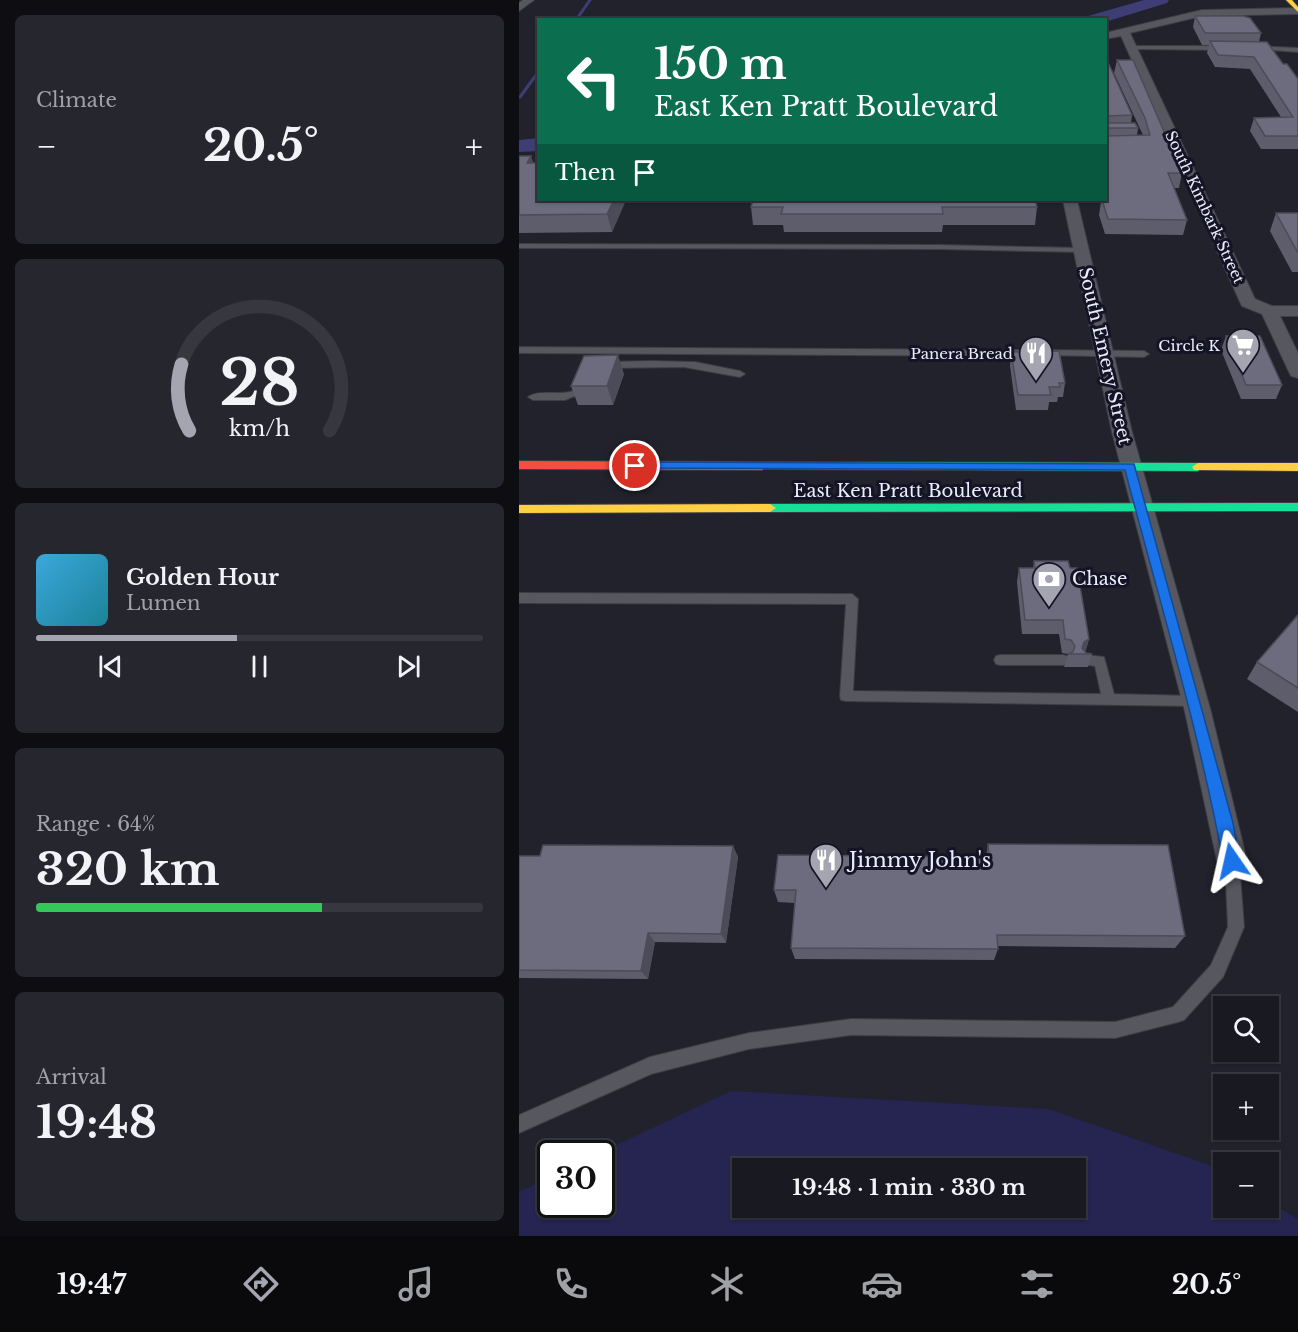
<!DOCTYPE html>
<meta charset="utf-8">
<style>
:root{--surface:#191a21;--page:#26272e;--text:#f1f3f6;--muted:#9fa1a5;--line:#37383f;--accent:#a4a5b1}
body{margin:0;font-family:"Libre Baskerville",serif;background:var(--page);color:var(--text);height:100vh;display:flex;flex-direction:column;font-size:22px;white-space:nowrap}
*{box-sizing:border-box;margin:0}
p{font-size:20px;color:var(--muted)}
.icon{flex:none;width:33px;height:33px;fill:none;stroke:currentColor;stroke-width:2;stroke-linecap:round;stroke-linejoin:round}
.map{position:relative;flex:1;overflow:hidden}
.sheet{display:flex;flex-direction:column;gap:15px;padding:15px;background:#0e0e12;width:519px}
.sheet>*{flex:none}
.banner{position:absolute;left:18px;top:18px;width:570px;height:183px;border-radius:0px;box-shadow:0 2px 4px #0004,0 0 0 2px var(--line);background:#0b6e4f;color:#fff;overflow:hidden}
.fabs{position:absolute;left:694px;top:996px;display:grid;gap:12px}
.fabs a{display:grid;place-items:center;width:66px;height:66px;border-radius:0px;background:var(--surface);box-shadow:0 2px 4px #0004,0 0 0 2px var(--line);font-size:30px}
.speed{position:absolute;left:18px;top:1140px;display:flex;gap:12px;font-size:30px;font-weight:700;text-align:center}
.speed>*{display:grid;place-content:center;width:78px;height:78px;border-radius:50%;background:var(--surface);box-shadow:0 2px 4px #0004,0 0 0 2px var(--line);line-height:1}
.speed .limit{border:3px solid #111;border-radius:9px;background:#fff;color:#111}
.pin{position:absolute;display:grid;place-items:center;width:51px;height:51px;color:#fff;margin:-26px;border:3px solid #fff;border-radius:50%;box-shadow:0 2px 6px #0007}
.me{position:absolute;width:66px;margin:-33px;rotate:349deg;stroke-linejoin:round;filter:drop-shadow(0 0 4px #0008)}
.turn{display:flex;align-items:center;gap:21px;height:126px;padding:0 18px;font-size:27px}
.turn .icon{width:78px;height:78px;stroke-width:2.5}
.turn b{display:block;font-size:42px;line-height:51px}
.then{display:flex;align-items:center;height:57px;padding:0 18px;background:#0003;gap:12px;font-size:22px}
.big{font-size:45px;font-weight:700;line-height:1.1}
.sheet .tile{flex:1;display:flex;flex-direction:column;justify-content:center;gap:9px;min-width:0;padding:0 21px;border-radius:9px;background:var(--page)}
.sheet .dial{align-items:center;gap:0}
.dial svg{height:156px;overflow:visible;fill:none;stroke:var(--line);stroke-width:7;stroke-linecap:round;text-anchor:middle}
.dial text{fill:var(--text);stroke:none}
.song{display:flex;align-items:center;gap:18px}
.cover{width:72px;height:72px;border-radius:9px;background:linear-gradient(135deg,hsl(200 70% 55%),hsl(190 70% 35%))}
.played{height:6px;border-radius:3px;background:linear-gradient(90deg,var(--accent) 45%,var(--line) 45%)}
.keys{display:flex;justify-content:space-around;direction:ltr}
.heat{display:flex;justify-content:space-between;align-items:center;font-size:33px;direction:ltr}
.charge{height:9px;border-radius:4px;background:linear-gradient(90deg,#34c759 64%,var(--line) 0)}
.trip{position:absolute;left:213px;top:1158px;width:354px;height:60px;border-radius:0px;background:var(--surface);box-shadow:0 2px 4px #0004,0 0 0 2px var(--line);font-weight:700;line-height:60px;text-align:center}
.menu{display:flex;height:96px;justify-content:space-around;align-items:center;background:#0a0a0d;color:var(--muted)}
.menu .icon{width:42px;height:42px}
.menu .on{color:var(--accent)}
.menu b{font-size:27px;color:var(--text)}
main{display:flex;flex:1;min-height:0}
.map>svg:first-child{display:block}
</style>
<main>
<section class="sheet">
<div class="tile"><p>Climate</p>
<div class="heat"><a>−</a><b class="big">20.5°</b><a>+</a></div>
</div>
<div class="tile dial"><svg viewBox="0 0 100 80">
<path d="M14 69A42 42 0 1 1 86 69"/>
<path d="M14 69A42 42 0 0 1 10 35" stroke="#a4a5b1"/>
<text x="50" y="56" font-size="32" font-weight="700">28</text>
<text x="50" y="72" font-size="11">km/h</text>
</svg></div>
<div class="tile">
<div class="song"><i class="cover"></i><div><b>Golden Hour</b><p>Lumen</p></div></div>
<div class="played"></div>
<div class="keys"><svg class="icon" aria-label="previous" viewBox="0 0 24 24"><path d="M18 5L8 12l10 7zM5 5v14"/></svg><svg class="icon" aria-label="pause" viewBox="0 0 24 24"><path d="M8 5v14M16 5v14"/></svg><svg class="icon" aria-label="next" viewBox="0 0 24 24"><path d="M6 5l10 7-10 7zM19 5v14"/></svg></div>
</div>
<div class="tile"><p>Range · 64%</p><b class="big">320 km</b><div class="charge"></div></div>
<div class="tile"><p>Arrival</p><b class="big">19:48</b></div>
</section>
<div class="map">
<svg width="779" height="1236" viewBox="0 0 779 1236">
<rect width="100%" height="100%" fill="#21222c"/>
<path fill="#262451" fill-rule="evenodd" d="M212,1091L530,1109L690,1165L705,1175V1208H750V1202L779,1219V1236H0V1192L31,1177L32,1204H82V1154L80,1153ZM556,1168V1208H224V1168Z"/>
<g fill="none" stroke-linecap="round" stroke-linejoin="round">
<g stroke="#3e3d75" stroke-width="3">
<path d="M57,20L71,0"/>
<path d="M1,97L20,71"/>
</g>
<g fill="#3e3d75" fill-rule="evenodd">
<path d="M625,0H650L648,3L586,22V20H567L569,16Z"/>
<path d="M20,138V151L0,152V140Z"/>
</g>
<g stroke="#3c3d45" stroke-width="2">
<g id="lane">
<path d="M613,46H705L708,48L705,50L611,49Z"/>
<path d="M737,46L779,48V52L735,49Z"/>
<path d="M0,244L420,245L562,248L566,250L562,252L420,249L0,248Z"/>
<path d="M0,347L509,350L514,353L509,356L0,353Z"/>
<path d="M526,350L625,351L630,354L625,357L523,355V351Z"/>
<path d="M132,361L176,362L221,371L226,374L221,377L215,376L165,367L87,368L82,365L87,362Z"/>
<path d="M62,380L67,383L63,393L46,400H14L9,397C20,389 41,396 54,391L59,381Z"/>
<path d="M0,593L333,594L339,599L334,691L582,694L576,666L563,664L561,660L563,656L567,655L585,657L595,694L674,696L679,697L680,701L679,705L674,706L327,701L322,700L321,696L327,604L0,603Z"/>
<path d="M481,655H544L548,656L550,660L548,664L544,665H481L477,664L475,660L477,656Z"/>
<path d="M713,854L718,856L720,861L725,927L704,977L665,1020L659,1022L596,1038L332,1035L230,1049L132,1074L0,1133V1115L131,1057L230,1033L332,1019L596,1022L654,1007L692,965L709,927L706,861L708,856Z"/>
</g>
</g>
<g stroke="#3c3d45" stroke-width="2">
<g id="street">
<path d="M4,0H15L0,11V3Z"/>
<path d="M779,8V14L683,16L611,33L736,299L753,306H779V316H761L779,353V378L772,376L770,372L743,314L723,306L721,302L602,36L586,39V33L683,10Z"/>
<path d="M544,200H558L613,432L692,712L728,861L723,871L713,875L703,871L698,861L666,712L593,432Z"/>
</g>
</g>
<g stroke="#3c3d45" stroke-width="2">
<g id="fast">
<path d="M243,462L679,463L685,467L679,471L239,469L237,466Z"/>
<path d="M779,503V511L251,512L245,508L251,504Z"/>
</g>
</g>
<g stroke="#3c3d45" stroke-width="2">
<g id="slow">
<path d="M767,0H773L779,7V12Z"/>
<path d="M679,463H779V471L675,470L673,467Z"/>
<path d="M251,504L257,508L251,512L0,513V505Z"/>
</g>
</g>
<g stroke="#3c3d45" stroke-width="2">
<path id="jam" d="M0,461L243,462L249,466L243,470L0,469Z"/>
</g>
<use href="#lane" fill="#56575f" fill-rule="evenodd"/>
<use href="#street" fill="#56575f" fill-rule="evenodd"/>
<use href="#fast" fill="#16e098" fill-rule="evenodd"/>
<use href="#slow" fill="#ffcf43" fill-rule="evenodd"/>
<use href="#jam" fill="#f24e42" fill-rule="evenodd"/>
</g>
<g fill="#5d5d6c">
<path d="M676,16L742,33L740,42L779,79V149H742L731,131L735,118L762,117L731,69L696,67L688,53L690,45H683L674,27Z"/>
<path d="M586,60L613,115L612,123L619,128L618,135H624L595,73L598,60L663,173L660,188H655L668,220L664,235L586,234L580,215L582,202L581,200H586Z"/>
<path d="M0,156L15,163L107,200L93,232L0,233Z"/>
<path d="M232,207H518L516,225H424L423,232H265L264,225H234Z"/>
<path d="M757,213H779V272H773L751,231Z"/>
<path d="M707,336L763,385L757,399H722L702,350Z"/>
<path d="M492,352L546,383L544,397H539L538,402H530L529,410H497L491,366Z"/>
<path d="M105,374L94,405H59L52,386Z"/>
<path d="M515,561L551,568L570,639L566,653L573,654L569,667H545L549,654L543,653L540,634H503L498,582L500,568H514Z"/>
<path d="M779,615V712L728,679L738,662Z"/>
<path d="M469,844L666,936L656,948L478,946L479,949L475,960L276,959L272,948L276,903L259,902L255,890L467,857Z"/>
<path d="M214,846L219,857L207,943L136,942L129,979L0,978V856H21Z"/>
</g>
<g fill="#4c4c58">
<path d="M12,156L18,173L8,163Z"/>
<path d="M95,200H107L93,232L88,214Z"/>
<path d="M99,355L105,374L94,405L88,386Z"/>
<path d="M570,639L566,653L561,654L565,642Z"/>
<path d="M214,846L219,857L207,943L202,934Z"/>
<path d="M129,933L136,942L129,979L122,971Z"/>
</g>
<g fill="#6c6c7e" stroke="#4c4c58" stroke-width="1.5">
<path d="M676,16H724L731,18L742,33H686Z"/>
<path d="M691,41L748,42L764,64H768L779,79V136H746L735,118L774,117L735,57L699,55Z"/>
<path d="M586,60H588L613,115L588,116L587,123H616L619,128H589L587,136L631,135L626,118L598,60H614L663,173H649L668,220L589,219L583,200H586L587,194Z"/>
<path d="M0,156H12L8,163H20V200H95L88,214L0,215Z"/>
<path d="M234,200H516L518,207H423L424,214H262L264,207H232Z"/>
<path d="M757,213H779V253Z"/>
<path d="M707,336H741L763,385H727Z"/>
<path d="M540,351L546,383H540L541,387H530L532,395H499L492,352Z"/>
<path d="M99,355L88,386H52L65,356Z"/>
<path d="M515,561H549L551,568H558L570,639L565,642L563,648L567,653L573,654H549L554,652L556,646L552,640L546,639L544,620H506L500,568H516Z"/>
<path d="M779,615V688L738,662Z"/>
<path d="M469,844L649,845L666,936L478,935L479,949L272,948L277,890H255L259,855L470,857Z"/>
<path d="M24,845L214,846L202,934L129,933L122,971L0,970V856H21Z"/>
</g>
<path fill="#1a73e8" stroke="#114b97" stroke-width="1.5" d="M116,462L615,464L714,823L721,861L719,867L713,870L707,867L704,861C680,730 640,600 606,470L112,468L110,466Z"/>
<defs>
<g id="supermarket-pin" transform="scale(1.725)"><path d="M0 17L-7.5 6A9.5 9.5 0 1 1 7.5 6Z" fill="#a4a5b1" stroke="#141426"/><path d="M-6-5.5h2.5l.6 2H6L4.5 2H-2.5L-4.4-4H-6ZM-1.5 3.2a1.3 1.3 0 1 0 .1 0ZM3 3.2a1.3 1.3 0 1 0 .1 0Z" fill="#fff"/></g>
<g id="restaurant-pin" transform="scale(1.725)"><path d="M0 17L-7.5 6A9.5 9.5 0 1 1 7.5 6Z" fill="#a4a5b1" stroke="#141426"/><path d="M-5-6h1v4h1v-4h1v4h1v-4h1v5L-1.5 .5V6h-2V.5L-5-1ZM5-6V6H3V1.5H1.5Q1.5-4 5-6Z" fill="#fff"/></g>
<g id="bank-pin" transform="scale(1.725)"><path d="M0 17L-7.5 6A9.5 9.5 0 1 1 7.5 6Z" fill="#a4a5b1" stroke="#141426"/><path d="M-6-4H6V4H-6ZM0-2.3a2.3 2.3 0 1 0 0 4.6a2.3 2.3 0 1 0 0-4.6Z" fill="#fff"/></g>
</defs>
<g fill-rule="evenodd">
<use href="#supermarket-pin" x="724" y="345"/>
<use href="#restaurant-pin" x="517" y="353"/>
<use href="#bank-pin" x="530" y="579"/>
<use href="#restaurant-pin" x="307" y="860"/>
</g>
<g text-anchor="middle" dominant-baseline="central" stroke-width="6" stroke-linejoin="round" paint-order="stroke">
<g font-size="15" fill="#ebecf9" stroke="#141426">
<text transform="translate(686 207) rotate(65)">South Kimbark Street</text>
</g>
<g font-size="15" fill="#ebecf9" stroke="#141426" text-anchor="end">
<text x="701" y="345">Circle K</text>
<text x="494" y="353">Panera Bread</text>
</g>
<g font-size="18" fill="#ebecf9" stroke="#141426">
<text transform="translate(586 356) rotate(77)">South Emery Street</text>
<text x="389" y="491">East Ken Pratt Boulevard</text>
</g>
<g font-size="18" fill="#ebecf9" stroke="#141426" text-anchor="start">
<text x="553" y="579">Chase</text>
</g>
<g font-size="21" fill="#ebecf9" stroke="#141426" text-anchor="start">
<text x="330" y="860">Jimmy John's</text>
</g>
</g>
</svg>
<div class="fabs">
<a><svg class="icon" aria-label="search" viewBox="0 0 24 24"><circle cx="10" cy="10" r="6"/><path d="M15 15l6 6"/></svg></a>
<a>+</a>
<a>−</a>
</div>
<div class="speed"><div class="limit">30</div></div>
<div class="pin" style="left:116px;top:466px;background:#d93025"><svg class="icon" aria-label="arrive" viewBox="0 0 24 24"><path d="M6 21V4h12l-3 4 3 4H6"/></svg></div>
<svg class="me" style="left:713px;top:861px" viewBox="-20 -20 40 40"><path d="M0-17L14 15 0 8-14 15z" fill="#1a73e8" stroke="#fff" stroke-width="4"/></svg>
<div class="trip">19:48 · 1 min · 330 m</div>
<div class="banner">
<div class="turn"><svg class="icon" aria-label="left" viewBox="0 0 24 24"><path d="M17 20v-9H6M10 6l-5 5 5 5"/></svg><div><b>150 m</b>East Ken Pratt Boulevard</div></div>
<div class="then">Then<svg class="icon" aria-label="arrive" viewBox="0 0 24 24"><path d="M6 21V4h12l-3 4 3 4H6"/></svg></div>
</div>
</div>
</main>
<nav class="menu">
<b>19:47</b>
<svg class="icon on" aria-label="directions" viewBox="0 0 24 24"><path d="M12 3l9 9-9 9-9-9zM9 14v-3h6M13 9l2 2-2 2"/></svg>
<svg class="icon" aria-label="music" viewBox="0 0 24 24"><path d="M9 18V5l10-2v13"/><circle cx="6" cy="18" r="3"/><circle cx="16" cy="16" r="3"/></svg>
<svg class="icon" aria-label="phone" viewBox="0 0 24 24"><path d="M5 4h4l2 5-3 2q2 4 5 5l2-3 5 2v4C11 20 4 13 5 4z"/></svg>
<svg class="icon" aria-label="climate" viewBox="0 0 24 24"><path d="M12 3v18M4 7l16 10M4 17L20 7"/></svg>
<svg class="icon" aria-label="car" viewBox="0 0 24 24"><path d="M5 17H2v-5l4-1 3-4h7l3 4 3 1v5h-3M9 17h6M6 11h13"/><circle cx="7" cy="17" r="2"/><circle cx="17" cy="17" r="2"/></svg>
<svg class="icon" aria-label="filters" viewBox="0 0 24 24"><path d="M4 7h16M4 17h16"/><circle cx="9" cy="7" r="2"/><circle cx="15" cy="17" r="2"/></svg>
<b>20.5°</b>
</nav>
